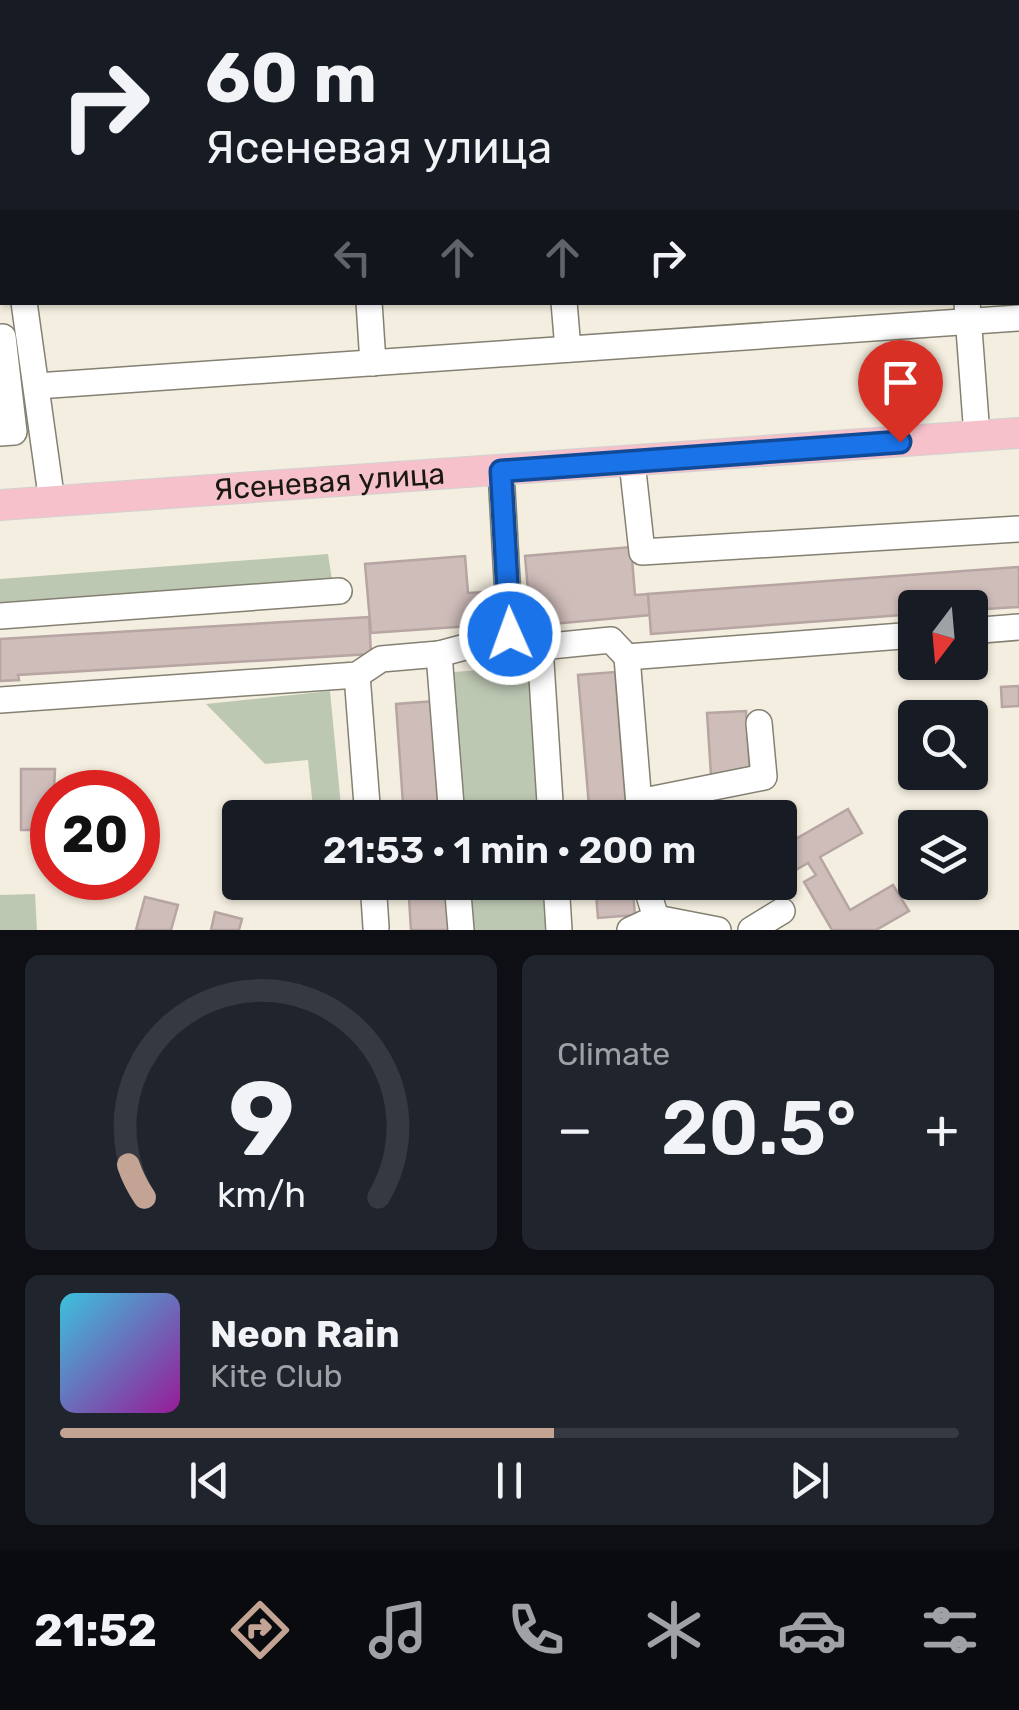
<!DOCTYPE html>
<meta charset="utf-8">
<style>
:root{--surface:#171b24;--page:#20242c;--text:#f1f3f6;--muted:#9ea1a6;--line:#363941;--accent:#c2a394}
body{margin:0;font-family:Rubik,sans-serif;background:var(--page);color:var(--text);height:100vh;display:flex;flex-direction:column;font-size:38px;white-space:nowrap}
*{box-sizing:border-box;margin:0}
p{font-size:32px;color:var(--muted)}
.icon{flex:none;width:55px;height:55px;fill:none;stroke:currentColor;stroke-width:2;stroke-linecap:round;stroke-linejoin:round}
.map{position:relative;height:930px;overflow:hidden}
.sheet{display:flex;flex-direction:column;gap:25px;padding:25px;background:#0d0f14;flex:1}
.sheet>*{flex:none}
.hud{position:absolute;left:0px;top:0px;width:1020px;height:305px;box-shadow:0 2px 8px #0004;background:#171b24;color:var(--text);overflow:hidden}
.needle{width:65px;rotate:196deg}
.buttons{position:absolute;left:898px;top:590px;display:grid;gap:20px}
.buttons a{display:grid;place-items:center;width:90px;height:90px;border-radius:10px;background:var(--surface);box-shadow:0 2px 8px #0004;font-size:50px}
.speed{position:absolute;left:30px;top:770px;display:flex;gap:20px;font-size:50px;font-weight:700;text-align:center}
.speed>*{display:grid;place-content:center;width:130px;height:130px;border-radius:50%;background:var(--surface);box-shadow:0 2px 8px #0004;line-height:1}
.speed .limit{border:15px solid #d22;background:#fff;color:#111}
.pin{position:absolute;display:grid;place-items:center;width:85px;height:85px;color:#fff;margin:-102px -42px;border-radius:50% 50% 50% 0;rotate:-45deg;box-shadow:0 0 10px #0007}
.pin .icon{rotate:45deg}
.me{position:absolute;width:110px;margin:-55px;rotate:358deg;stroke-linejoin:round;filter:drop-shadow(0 0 8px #0008)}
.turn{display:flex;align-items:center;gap:35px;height:210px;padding:0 40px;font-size:45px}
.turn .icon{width:130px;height:130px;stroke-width:2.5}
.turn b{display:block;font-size:70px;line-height:85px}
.lanes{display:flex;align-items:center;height:95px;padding:0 40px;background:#0003;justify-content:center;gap:50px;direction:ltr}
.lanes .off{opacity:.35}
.big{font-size:75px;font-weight:600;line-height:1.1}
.sheet .card{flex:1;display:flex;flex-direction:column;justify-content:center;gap:15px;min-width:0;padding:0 35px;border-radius:15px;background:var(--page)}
.sheet .dial{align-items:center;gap:0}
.dial svg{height:260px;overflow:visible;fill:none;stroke:var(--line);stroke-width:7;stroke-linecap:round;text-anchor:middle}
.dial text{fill:var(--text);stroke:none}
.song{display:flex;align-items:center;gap:30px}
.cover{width:120px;height:120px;border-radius:15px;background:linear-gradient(135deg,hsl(190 70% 55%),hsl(300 70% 35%))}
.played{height:10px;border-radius:5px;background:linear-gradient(90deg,var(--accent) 55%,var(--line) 55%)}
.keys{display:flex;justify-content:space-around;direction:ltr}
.heat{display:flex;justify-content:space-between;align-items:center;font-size:55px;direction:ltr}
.sheet .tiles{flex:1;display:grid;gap:25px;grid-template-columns:1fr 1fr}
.card:last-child{grid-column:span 2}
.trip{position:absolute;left:222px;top:800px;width:575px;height:100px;border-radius:10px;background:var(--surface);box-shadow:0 2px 8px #0004;font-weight:600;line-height:100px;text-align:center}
.dock{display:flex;height:160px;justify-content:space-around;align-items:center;background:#090b0e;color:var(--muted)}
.dock .icon{width:70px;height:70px}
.dock .on{color:var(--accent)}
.dock b{font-size:45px;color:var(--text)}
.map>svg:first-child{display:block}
</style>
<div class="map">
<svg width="1019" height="930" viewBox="0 0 1019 930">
<rect width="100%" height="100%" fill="#f3eedf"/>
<g fill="#bdc8b3">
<path d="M328,554L332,580L0,603V579Z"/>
<path d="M535,666L544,817H462L453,672Z"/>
<path d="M330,691L342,817H314L308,760L265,764L206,704Z"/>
<path d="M466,883H548L551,930H469Z"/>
<path d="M35,894L37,930H0V895Z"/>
</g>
<g fill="#cfbdba" stroke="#b6a5a2" stroke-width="2.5">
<path d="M565,0H813L814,2H565Z"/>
<path d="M631,547L635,595L648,594L650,615L531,626L525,556Z"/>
<path d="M465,556L468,593L485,592L487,621H470V626L371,633L365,564Z"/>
<path d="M1019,567V607L970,610V608H915V614L651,634L648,594Z"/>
<path d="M369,617L371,654L18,675L19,680L0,681V639Z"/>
<path d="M615,672L627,818H590L578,675Z"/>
<path d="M1019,686V706L1002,707L1001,687Z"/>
<path d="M435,701L443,818H404L396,704Z"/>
<path d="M746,711L750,773L711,775L707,713Z"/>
<path d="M21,769H55L52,830H21Z"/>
<path d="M848,809L862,833L820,857L850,910L893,885L909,911L876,930H832L804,882L816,875L808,863L780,879V848Z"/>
<path d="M408,882H448L451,930H411Z"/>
<path d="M595,882H632L635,915L598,918Z"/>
<path d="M145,897L178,905L171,930H136Z"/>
<path d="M215,912L242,919L239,930H211Z"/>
</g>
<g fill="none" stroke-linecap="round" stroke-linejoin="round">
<g stroke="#848072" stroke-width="28">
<g id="minor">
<path d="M348,0V2"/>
<path d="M946,0V2"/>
<path d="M0,77L2,112"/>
<path d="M24,302L52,502"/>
<path d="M369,302L373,363"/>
<path d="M564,302L568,349"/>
<path d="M967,302L977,436"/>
<path d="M37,386L1019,318"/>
<path d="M0,433L14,432L3,337"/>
<path d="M632,462L642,552L1019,529"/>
<path d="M501,471L510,635"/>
<path d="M0,616L339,591"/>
<path d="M970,631L1019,627"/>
<path d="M540,647L551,818"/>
<path d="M439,654L452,818"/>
<path d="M627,657L640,817"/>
<path d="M357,675L368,818"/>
<path d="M0,700L357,675L381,659L439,654L510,635L540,647L611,640L627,657L915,635"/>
<path d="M639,802L764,777L759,723"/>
<path d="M373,882L376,927"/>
<path d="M457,882L461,930"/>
<path d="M556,882L559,930"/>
<path d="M630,930L656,918L645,882"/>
<path d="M657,930L656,918L718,930"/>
<path d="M751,930L782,911"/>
</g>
</g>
<g stroke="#d1d1d0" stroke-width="32">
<g id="major">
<path id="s1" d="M0,505L1019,433"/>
</g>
</g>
<use href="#minor" stroke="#fff" stroke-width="25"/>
<use href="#major" stroke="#f6c1cb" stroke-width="30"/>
</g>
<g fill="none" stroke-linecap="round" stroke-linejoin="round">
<g stroke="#114b97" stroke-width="25">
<path id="route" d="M510,634L501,471L900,442"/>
</g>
<use href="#route" stroke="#1a73e8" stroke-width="18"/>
</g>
<g text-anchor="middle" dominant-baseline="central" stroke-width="10" stroke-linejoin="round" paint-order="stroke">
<g font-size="30" fill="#1a1813" stroke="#f3eedf">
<text stroke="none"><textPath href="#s1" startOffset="330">Ясеневая улица</textPath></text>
</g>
</g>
</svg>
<div class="buttons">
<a><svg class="needle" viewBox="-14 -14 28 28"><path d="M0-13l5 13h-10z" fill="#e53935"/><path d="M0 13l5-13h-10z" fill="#9ea1a6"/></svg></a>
<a><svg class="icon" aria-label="search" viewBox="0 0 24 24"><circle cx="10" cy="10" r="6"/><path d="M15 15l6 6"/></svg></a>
<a><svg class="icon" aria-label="layers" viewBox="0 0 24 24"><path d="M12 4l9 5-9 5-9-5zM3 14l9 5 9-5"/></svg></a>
</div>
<div class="speed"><div class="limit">20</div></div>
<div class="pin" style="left:900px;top:442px;background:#d93025"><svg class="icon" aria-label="arrive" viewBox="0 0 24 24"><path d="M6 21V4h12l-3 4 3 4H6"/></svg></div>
<svg class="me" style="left:510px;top:634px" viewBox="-20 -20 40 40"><circle r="17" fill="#1a73e8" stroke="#fff" stroke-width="3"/><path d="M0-11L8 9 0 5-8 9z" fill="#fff"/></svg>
<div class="trip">21:53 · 1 min · 200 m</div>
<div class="hud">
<div class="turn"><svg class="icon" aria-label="right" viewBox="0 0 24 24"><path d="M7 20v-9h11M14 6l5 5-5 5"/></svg><div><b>60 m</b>Ясеневая улица</div></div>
<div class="lanes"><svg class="icon off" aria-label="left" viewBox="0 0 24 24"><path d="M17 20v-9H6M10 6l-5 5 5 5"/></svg><svg class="icon off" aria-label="ahead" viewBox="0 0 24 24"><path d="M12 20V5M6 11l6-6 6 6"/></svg><svg class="icon off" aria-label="ahead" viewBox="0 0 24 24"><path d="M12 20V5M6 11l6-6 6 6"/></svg><svg class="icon" aria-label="right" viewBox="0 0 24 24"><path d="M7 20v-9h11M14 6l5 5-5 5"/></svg></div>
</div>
</div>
<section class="sheet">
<div class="tiles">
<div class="card dial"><svg viewBox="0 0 100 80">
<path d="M14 69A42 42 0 1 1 86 69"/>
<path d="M14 69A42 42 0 0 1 9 59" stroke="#c2a394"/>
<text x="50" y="56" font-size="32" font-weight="700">9</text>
<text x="50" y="72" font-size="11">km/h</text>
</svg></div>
<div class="card"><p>Climate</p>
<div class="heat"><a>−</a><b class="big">20.5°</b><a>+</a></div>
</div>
<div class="card">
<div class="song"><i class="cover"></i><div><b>Neon Rain</b><p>Kite Club</p></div></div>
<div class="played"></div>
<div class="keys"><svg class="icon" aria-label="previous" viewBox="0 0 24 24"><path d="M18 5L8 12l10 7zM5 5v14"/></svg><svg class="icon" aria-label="pause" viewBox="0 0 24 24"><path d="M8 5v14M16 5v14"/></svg><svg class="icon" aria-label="next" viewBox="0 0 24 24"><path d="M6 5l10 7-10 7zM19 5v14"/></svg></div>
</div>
</div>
</section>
<nav class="dock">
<b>21:52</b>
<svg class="icon on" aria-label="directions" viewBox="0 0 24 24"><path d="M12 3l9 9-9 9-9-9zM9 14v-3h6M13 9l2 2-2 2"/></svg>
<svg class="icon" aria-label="music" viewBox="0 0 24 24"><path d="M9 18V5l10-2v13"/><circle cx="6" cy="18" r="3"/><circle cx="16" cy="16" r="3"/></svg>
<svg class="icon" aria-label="phone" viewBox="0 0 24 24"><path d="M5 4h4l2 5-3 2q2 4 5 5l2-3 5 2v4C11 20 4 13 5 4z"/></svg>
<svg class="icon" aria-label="climate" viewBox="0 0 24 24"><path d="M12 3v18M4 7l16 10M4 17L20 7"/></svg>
<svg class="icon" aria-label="car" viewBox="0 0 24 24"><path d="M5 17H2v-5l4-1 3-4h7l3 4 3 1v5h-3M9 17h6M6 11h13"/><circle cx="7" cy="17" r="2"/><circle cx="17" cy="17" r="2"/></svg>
<svg class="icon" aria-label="filters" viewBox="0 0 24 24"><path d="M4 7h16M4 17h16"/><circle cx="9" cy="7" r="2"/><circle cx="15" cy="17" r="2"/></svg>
</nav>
